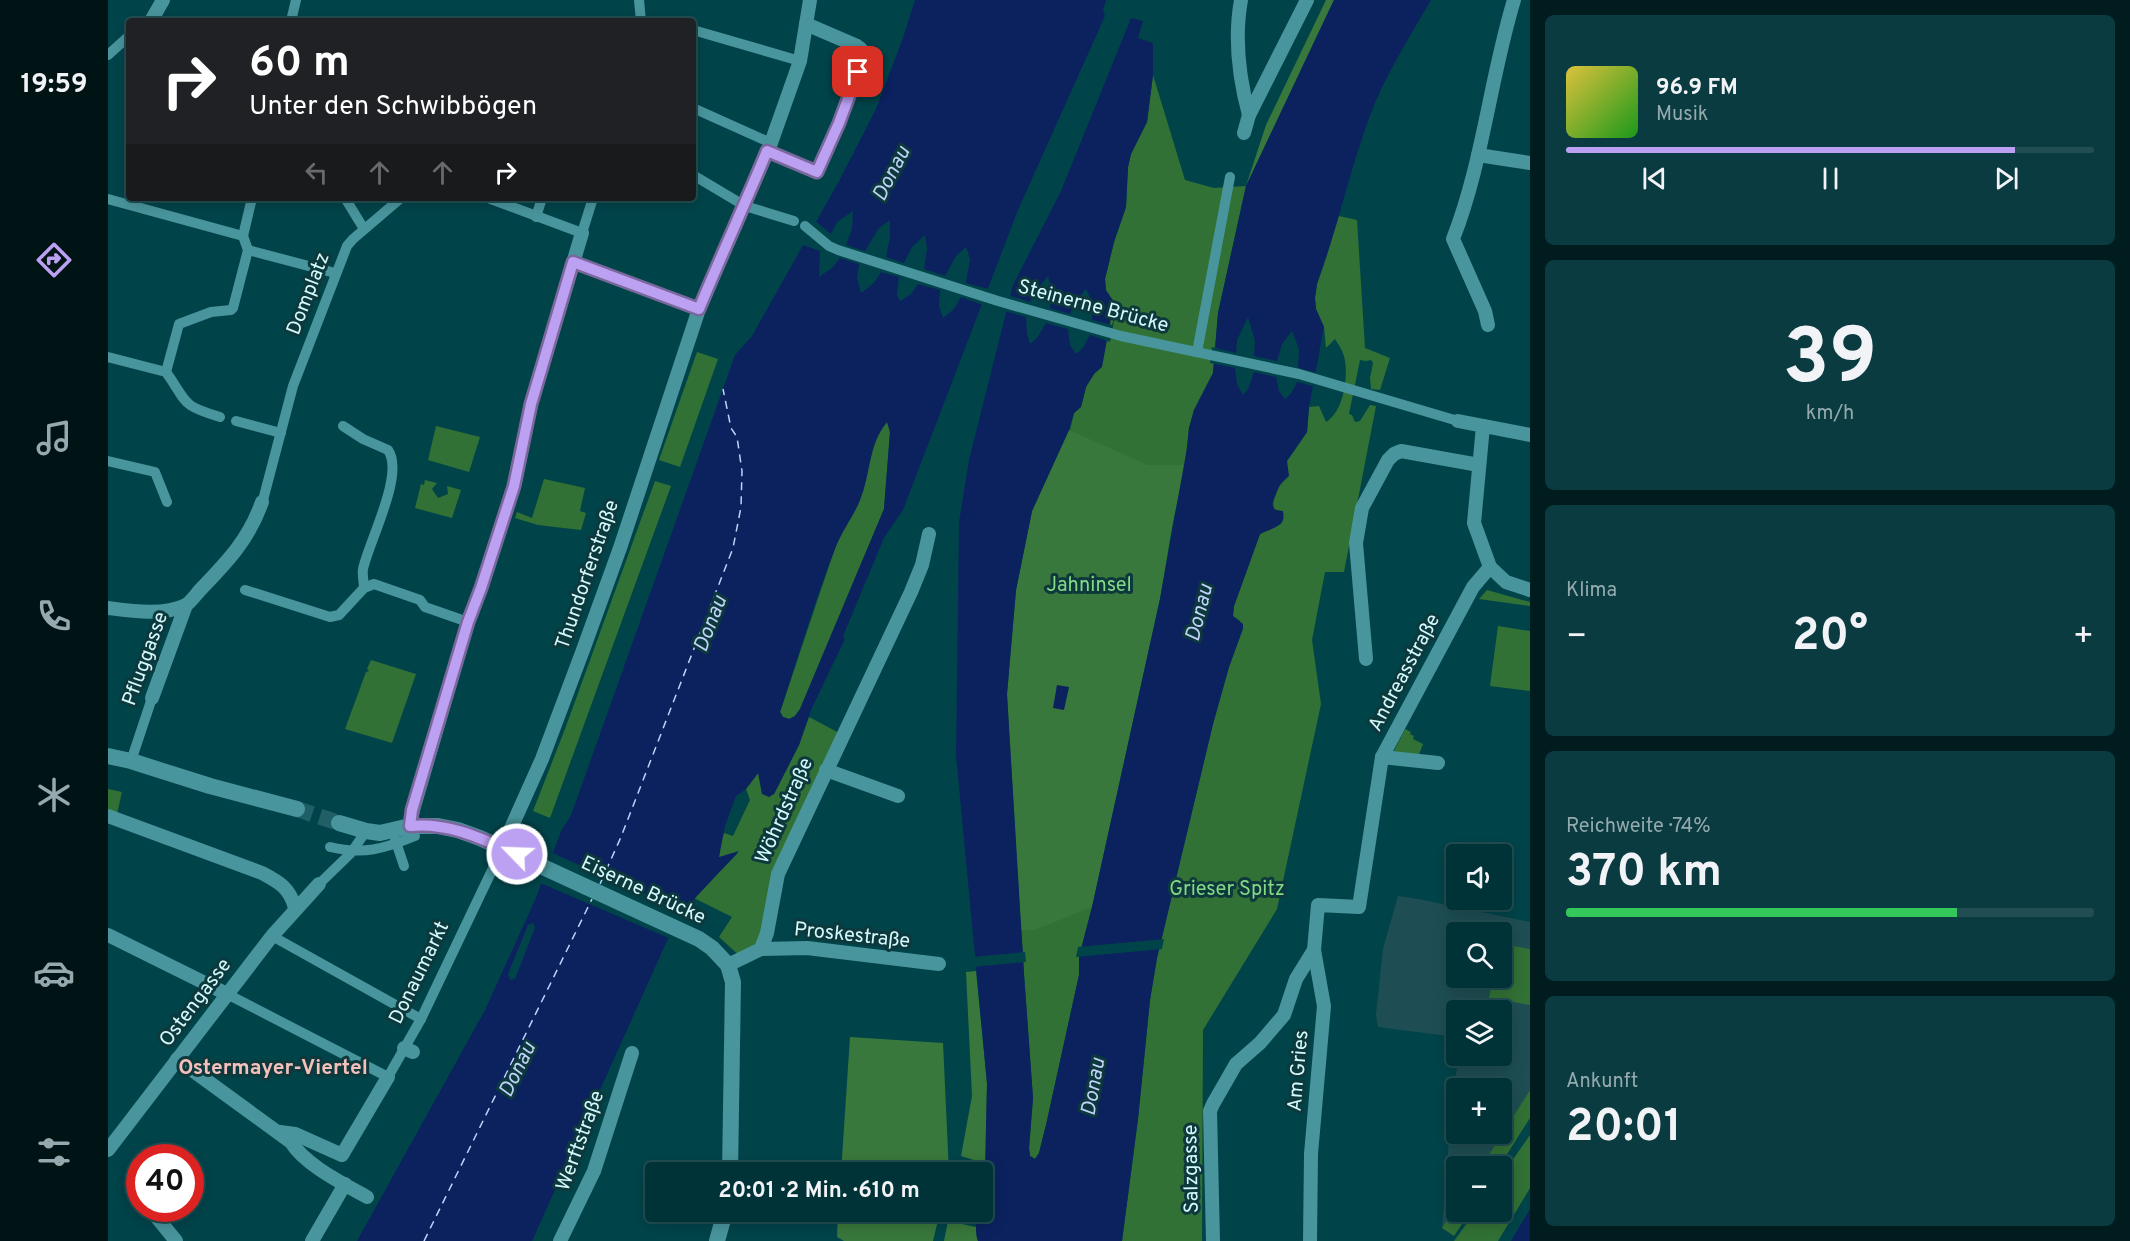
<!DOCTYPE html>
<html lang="de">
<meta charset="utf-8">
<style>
:root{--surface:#003338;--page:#0a3b40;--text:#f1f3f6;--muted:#95aaae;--line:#224e53;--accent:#bca0f2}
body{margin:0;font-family:Overpass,sans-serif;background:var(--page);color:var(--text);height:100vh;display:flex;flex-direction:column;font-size:22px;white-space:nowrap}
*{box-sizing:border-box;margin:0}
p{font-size:20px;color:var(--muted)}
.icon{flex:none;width:33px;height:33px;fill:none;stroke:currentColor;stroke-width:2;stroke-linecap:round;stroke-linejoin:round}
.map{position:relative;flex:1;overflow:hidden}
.panel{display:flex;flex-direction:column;gap:15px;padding:15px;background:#001c1f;width:600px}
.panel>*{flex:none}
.hud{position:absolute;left:18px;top:18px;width:570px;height:183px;border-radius:6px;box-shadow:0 3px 15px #0003,0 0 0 2px var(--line);background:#202124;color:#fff;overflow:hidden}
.fabs{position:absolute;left:1338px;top:844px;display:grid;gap:12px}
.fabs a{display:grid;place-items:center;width:66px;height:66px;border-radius:6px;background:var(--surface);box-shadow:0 3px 15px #0003,0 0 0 2px var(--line);font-size:30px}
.speed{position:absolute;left:18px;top:1144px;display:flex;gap:12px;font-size:30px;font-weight:700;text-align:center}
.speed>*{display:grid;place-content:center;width:78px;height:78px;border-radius:50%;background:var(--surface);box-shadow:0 3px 15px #0003,0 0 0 2px var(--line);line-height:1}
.speed .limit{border:9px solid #d22;background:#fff;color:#111}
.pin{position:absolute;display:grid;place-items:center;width:51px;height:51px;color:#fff;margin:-26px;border-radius:12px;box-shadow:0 3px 9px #0006}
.me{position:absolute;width:66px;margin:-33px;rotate:294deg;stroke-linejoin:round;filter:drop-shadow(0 0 4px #0008)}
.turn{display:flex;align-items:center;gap:21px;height:126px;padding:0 24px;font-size:27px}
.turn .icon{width:78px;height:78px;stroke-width:2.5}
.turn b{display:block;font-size:42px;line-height:51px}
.lanes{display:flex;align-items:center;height:57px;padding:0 24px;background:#0003;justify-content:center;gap:30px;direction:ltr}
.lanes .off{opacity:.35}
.big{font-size:45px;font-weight:700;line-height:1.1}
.panel .tile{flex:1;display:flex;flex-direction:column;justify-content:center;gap:9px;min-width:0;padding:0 21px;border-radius:9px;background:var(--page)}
.panel .dial{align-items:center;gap:0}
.dial b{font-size:78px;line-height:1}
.song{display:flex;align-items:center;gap:18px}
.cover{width:72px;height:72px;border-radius:9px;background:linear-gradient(135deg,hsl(50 70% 55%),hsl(120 70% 35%))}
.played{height:6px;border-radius:3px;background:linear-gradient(90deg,var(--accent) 85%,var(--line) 85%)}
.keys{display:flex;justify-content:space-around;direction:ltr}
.heat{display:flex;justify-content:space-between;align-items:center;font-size:33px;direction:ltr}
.charge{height:9px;border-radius:4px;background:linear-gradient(90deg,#34c759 74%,var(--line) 0)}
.trip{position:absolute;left:537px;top:1162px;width:348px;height:60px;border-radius:6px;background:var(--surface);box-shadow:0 3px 15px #0003,0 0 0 2px var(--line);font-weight:700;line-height:60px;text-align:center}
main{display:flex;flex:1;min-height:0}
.tabs{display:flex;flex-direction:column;width:108px;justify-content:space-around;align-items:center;background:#001416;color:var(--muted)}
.tabs .icon{width:42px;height:42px}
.tabs .on{color:var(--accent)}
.tabs b{font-size:27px;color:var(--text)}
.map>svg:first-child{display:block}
</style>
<main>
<nav class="tabs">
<b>19:59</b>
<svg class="icon on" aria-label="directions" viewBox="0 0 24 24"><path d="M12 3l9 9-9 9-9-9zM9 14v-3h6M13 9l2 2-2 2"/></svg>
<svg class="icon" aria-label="music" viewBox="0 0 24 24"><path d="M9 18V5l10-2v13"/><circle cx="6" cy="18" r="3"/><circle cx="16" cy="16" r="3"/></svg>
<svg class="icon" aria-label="phone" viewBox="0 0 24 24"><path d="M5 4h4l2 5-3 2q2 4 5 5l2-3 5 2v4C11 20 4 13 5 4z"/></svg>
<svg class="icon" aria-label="climate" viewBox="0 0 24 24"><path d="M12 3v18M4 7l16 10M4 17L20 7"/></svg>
<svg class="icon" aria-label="car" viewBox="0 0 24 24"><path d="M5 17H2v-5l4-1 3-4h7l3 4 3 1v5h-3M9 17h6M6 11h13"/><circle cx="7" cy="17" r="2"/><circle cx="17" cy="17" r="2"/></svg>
<svg class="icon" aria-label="filters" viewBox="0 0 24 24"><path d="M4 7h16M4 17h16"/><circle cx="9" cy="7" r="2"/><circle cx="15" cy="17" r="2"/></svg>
</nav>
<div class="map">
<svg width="1422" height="1241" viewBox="0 0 1422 1241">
<rect width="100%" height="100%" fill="#00444a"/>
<path fill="#1e4e53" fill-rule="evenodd" d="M1290,896L1310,899L1422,922V1090L1373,1167H1348V1205L1334,1228L1345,1092L1351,1056H1394V1011H1348V1037L1270,1027L1268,1015L1275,949ZM1348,933H1394V978H1348ZM1348,1089H1394V1134H1348Z"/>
<g fill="#327135">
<path d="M1045,75L1077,180L1106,188L1138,186L1110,313L1105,373L1086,410L1081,428L1077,465L984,907L971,957V975L938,1125L931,1153L927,1159L922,1156L921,1148L925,1098L916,974L899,694L966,413L973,407L978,387L986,374L998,290L997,279L1006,242L1018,207L1020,167L1023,154L1039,122Z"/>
<path d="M1231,216L1249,220L1257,348L1282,358L1272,390L1263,389L1262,378L1265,363L1263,360L1258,361L1252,360L1241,414L1244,415L1247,422L1252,421L1262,405L1268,406L1236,572H1217L1204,640L1213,704L1169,909L1095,1030L1094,1241H1014L1030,1119L1042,1000L1049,958L1105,724L1121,667L1135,629L1132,621L1125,616L1126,606L1152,534L1173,524L1176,518L1172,511L1166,509C1163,499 1171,484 1179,478V461L1199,432L1201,407L1211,406L1218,422C1236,411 1241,375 1236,356C1234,349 1230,344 1227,339L1218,348L1216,327L1208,309L1207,298L1209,284Z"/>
<path d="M589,352L610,359L572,467L551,460Z"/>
<path d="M779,421L782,432L776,509L692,709L687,716L681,719L675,717L672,712L727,548L739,522L752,500L764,450L771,432Z"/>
<path d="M328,426L372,437L361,472L320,460Z"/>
<path d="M436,479L477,488L472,511L478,513L473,530L430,525L407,518L409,512L424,518Z"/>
<path d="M317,480L329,483L324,489L330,498L340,494L339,486L353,490L344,518L307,508L313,484L316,485Z"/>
<path d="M547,481L563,486L442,818L425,811L457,729Z"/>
<path d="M1379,590L1422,602V606L1371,599Z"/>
<path d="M1390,626L1422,631V691L1382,686Z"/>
<path d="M263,660L308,674L284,743L237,729L258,672L261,671L259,669Z"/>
<path d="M701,717L735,735L670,874L659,933L634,958L611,937L624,917L586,898L630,853L611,858L612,843L616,833L625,836L642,800L638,789L651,772L654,794H666L691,745Z"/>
<path d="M1297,729L1303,732L1302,734L1306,736L1305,739L1315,744L1310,757L1285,753Z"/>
<path d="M0,789L14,792L9,814L0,810Z"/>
<path d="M1394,944L1422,949V1005L1381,998L1385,978H1394Z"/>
<path d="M1422,1090V1118L1391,1167H1373Z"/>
<path d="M1422,1135V1188L1390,1241H1346L1367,1212H1394V1175Z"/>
<path d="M1348,1205V1212H1362L1346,1236L1334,1228Z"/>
</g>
<g fill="#39783c">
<path d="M1218,0H1226L1138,186L1158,125Z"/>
<path d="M961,430L1040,465H1077L1066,516L1052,599L984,907L927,930H913L899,694L908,590L924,511Z"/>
<path d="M868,971L879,1083L878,1164L853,1156L864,1096L858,972Z"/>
<path d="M742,1037L835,1043L841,1173H733Z"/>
<path d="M730,1212H832L825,1241H736L729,1237Z"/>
<path d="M840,1221L868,1227L870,1241H836Z"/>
</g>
<g fill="#0b225f" fill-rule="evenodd">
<path d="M807,0H998L995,10L997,16L910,210L795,510L776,538L735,636L737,639L703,710L691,745L666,794L661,797L654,794L650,773L638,789L628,796L617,826L611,857L631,851L576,910L559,941L424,1241H249L377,1010L427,900L454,829L461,819L466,807L627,355L644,336L731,181L768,109L795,38ZM779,422L782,432L776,509L692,709L687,716L681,719L675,717L672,712C690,658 706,602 727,549C733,532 746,516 752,500C763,474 760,445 779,422Z"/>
<path d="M1226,0H1323C1301,38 1276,77 1261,118C1241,173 1229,230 1209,284L1207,298L1208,309L1216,327L1201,407L1199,432L1179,461L1181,476L1172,484L1164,504L1167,510L1175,511C1178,528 1163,528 1152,534L1126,606L1125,616L1135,624V628L1121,667L1105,724L1049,958L1042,1000L1030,1119L1014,1241H870C866,1231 868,1218 876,1210L879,1083L848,755L851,522L861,460L905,285L953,191L1023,18L1035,21L1030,38L1045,43V75L1039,122L1023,154L1020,167L1018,207L1006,242L997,279L998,290L1006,302L994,367L986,374L978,387L973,407L966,413L961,430L924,511L908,590L899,694L916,974L925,1098L921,1148L922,1156L927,1159L931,1153L938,1125L971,975V957L984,907L1052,599L1079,448L1081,428L1086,410L1105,373L1110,313L1138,186Z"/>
<path d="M949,685L961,687L956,710L945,708Z"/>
<path d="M1422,1209V1241H1403Z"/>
</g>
<g fill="#00444a">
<path d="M745,211L744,229L738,245L757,251L771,228L782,220V238L778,257L796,263L804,247L817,235L819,249L816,269L837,276L848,256L858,247L862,259L858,283L884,290L878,306L853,297L846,309L835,318L831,306L832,290L810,284L803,294L792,301L789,295L791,277L773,272L766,283L753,293L749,278L751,264L732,258L724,268L711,277L712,251L692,244L706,220L723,234L729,222Z"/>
<path d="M940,276L944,291L942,308L962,314L967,302L978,289L985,304L984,320L1004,325L1007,316L1002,342L982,335L975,348L968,354L962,345L960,329L938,323L929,338L922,344L919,334L918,317L896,311L900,295L922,302L927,292Z"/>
<path d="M1140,317L1147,341L1146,356L1169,361L1174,344L1184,331L1191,349L1190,368L1211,373L1208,387L1189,382L1183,394L1177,399L1171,391L1168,377L1146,372L1140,389L1135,395L1129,384L1127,368L1102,363L1104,347L1128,353L1129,340Z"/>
<path d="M442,852L578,912L563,939L430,882Z"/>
<path d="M425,923L427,928L407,979L402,980L400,974L420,925Z"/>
<path d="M1056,939L1054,949L968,957L970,947Z"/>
<path d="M917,952L918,962L864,967V957Z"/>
</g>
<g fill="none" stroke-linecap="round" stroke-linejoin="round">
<g stroke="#c0d2f9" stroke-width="1.5" stroke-dasharray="8 6" stroke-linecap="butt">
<path d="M492,884L513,837L625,548L633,507L634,471L629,437L623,428L615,389"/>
<path d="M316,1241L484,899"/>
</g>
<path stroke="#205f65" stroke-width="16" stroke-dasharray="16 8" stroke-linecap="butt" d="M189,809L231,823"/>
<g stroke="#49959d" stroke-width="10">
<path d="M531,0L533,21"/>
<path d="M183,21L188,0"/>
<path d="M585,30L692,61"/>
<path d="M0,55L21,36"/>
<path d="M585,108L663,143"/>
<path d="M585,175L637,206L686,221"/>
<path d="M237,198L256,229"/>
<path d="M380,198L474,233L485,198"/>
<path d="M0,199L135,236L140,250L125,308L123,310L103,312L71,324L58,372"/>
<path d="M428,217L434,198"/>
<path d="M697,226L721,246L730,250L890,301L1013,336L1191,374L1350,421"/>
<path d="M135,236L144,198"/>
<path d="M140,250L227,273"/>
<path d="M1089,352L1122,177"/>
<path d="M0,357L58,372C80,403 72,405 112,417"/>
<path d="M128,421L173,433"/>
<path d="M235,426L255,439L280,450C297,474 261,541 255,569C254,575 256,582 256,588"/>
<path d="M0,461L47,472L59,502"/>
<path d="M155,500L185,386L239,246L245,239L293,198"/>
<path d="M137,590L222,617L231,615L256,588L266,584L312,600L317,607L360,622"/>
<path d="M23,761L44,698"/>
<path d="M287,839L296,866"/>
<path d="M222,847C255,855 276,849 307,836"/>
<path d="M211,884L243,853L258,831"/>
<path d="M164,936L313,1019"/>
<path d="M119,994L280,1077L313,1019L387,864"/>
</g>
<g stroke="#49959d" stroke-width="14">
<path d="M1133,0C1126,39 1131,78 1141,115"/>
<path d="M43,21L55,0"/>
<path d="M1136,133L1141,115L1199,0"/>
<path d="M659,151L709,172L731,123L754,58L753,49L749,46L698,24"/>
<path d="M1370,155L1422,163"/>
<path d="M465,262L591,309"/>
<path d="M1380,325L1377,311L1345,239C1375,162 1382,79 1406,0"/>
<path d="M1350,421L1422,435"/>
<path d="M1375,426L1366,523L1382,567L1398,582L1422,590"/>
<path d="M0,608C23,611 56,616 78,605C83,602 89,593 94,588C120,561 141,539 154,502"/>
<path d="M1258,659L1248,543L1254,508L1280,460L1286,454L1293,451L1371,465"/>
<path d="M44,698L78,605"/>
<path d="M1274,757L1330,763"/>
<path d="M718,770L790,796"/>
<path d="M0,816L154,873C171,882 182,888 187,908"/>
<path d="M302,826L305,810L360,622L373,588L406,486L423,404L474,233"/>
<path d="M387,864L434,759L475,650L512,548L591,309L663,143L692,61L702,0"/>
<path d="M0,935L119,994"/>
<path d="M653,949L699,948L831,964"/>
<path d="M620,965L653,949L659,933L670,874L803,592L814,565L821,534"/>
<path d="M296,1048L305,1052"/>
<path d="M69,1059L183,1142C197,1165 236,1184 259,1197"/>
<path d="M172,1132L187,1134L234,1155L280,1077"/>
<path d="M0,1150L164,936L211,884"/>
<path d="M47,1215L68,1241"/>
<path d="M204,1241L237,1184"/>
<path d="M452,1241L486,1171L524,1053"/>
<path d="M1105,1241L1102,1111L1105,1104L1128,1064L1152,1043L1176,1015L1188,979L1206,950"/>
<path d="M1202,1241L1203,1154L1216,1006L1206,950L1210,905L1251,907L1274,757L1365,587L1382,567"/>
</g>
<g stroke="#49959d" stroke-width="16">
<path d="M0,756L23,761L102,786L189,809"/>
<path d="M231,823L258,831L272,833L302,826H330L350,830L372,838L591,939L604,948L620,965L625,982L622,1173"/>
<path d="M609,1241L617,1212"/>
</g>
</g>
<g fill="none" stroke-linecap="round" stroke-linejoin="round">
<g stroke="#7a689d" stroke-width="15">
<path id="route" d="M409,854C374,839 341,822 302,826L304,810L360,622L373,588L406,486L423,404L465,262L591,309C613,256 637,204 659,151L709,172L731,123L750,72"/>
</g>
<use href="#route" stroke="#bca0f2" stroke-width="10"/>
</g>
<g text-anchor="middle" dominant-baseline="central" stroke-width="6" stroke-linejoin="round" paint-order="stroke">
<g font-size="20" fill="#d5fafe" stroke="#0d383c">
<text transform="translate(201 294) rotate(-69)">Domplatz</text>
<text transform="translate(985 307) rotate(15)">Steinerne Brücke</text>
<text transform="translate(480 575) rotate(-71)">Thundorferstraße</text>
<text transform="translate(38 659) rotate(-70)">Pfluggasse</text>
<text transform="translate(1297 673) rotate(-62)">Andreasstraße</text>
<text transform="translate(677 811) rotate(-66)">Wöhrdstraße</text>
<text transform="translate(535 891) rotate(25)">Eiserne Brücke</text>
<text transform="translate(744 936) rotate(6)">Proskestraße</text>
<text transform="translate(312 973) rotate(-64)">Donaumarkt</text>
<text transform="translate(88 1003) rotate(-53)">Ostengasse</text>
<text transform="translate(1191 1071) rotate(-85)">Am Gries</text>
<text transform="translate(473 1141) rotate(-70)">Werftstraße</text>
<text transform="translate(1084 1169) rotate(-91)">Salzgasse</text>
</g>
<g font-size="20" fill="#84d985" stroke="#0d383c">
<text x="981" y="586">Jahninsel</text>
<text x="1119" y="890">Grieser Spitz</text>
</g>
<g font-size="21" font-style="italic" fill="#c0d2f9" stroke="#0d383c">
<text transform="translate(784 174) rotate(-63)">Donau</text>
<text transform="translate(1092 613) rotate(-76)">Donau</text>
<text transform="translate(603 624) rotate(-69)">Donau</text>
<text transform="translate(410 1070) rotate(-64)">Donau</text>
<text transform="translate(986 1087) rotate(-80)">Donau</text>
</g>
<g font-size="21" font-weight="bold" fill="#f4c0bc" stroke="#0d383c">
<text x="165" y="1068">Ostermayer-Viertel</text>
</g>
</g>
</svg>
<div class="fabs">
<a><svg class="icon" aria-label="sound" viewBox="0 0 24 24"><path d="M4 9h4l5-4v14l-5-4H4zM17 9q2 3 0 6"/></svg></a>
<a><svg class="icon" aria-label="search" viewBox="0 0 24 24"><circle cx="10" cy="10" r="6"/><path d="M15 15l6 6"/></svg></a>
<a><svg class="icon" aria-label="layers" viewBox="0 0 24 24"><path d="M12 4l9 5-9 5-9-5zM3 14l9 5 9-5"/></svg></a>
<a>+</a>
<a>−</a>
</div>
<div class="speed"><div class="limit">40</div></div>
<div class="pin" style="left:750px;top:72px;background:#d93025"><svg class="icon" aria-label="arrive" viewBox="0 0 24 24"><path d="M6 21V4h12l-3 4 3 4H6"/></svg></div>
<svg class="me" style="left:409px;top:854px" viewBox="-20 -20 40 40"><circle r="17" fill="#bca0f2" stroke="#fff" stroke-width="3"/><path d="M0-11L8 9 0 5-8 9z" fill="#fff"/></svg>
<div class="trip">20:01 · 2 Min. · 610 m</div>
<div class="hud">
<div class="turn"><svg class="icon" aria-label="right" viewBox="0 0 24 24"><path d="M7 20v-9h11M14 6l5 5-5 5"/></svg><div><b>60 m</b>Unter den Schwibbögen</div></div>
<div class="lanes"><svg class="icon off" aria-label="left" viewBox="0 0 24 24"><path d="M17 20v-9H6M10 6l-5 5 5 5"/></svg><svg class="icon off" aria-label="ahead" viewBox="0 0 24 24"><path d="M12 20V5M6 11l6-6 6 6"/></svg><svg class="icon off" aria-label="ahead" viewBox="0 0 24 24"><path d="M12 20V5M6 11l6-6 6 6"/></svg><svg class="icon" aria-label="right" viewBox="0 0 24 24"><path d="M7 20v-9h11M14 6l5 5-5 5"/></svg></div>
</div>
</div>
<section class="panel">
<div class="tile">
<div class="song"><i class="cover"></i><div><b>96.9 FM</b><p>Musik</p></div></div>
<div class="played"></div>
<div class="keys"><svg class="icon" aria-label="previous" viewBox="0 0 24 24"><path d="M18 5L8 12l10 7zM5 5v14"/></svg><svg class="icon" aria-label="pause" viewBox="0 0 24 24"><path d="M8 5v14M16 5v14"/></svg><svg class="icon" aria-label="next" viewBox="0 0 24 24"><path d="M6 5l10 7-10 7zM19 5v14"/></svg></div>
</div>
<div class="tile dial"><b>39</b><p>km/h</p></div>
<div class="tile"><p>Klima</p>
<div class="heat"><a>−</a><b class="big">20°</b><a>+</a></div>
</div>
<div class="tile"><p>Reichweite · 74%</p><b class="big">370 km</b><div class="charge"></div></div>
<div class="tile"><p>Ankunft</p><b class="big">20:01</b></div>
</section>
</main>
